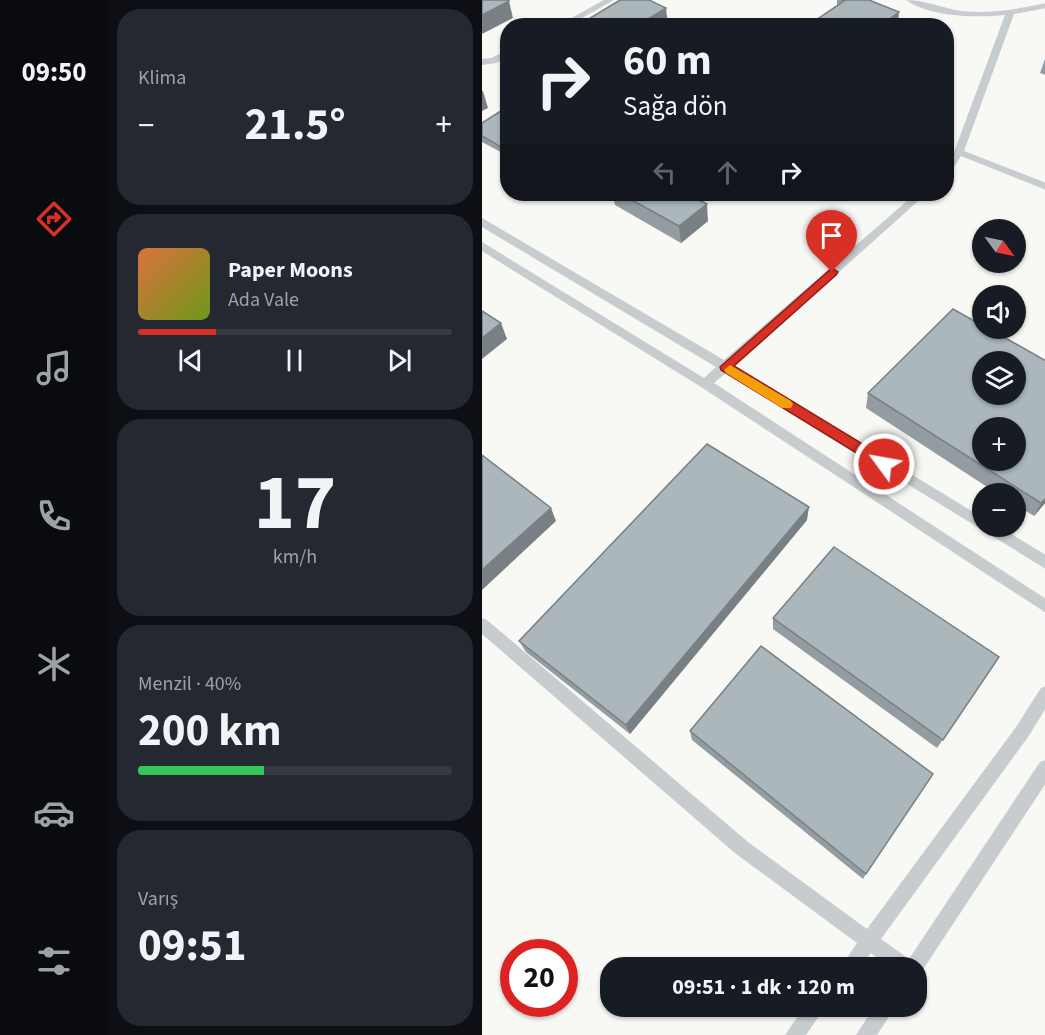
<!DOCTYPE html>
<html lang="tr">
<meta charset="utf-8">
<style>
:root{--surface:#171b24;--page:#242831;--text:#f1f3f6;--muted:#9ea1a6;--line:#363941;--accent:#d93025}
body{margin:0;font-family:"Source Sans 3",sans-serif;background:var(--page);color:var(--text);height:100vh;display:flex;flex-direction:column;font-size:22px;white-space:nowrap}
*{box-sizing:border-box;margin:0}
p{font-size:20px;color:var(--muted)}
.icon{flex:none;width:33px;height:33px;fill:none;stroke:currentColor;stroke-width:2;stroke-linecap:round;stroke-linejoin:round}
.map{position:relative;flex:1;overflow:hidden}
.details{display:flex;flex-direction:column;gap:9px;padding:9px;background:#0d0f14;width:374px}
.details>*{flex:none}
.top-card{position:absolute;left:18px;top:18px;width:454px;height:183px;border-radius:24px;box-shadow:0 2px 4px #0004;background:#171b24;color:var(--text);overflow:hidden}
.needle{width:39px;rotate:123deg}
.buttons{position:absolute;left:490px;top:219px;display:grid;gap:12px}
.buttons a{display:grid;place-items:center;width:54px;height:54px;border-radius:50%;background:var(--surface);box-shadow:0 2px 4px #0004;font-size:30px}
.speed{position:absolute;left:18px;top:939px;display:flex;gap:12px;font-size:30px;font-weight:700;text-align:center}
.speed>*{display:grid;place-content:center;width:78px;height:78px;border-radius:50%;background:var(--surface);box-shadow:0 2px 4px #0004;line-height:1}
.speed .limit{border:9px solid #d22;background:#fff;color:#111}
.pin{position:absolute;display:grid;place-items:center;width:51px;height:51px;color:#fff;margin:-62px -26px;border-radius:50% 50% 50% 0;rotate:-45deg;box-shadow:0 0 6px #0007}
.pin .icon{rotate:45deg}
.me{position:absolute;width:66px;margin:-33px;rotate:302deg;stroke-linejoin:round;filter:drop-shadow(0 0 4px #0008)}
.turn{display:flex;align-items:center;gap:21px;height:126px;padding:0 24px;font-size:27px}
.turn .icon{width:78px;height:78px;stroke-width:2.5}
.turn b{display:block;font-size:42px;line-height:51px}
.lanes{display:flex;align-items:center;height:57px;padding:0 24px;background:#0003;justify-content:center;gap:30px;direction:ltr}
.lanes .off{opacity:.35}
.big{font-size:45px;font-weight:700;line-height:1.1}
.details .widget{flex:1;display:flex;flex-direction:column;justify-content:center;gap:9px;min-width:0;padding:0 21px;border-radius:24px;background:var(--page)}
.details .dial{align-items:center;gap:0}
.dial b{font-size:78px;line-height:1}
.song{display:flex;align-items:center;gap:18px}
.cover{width:72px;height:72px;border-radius:9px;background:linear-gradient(135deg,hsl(20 70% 55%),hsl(80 70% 35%))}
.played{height:6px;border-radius:3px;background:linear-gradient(90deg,var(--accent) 25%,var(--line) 25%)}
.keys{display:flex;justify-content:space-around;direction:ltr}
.heat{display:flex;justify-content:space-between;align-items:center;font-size:33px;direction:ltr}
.charge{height:9px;border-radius:4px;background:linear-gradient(90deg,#34c759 40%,var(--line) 0)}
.trip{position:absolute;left:118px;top:957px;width:327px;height:60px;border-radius:24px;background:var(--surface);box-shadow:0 2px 4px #0004;font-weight:700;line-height:60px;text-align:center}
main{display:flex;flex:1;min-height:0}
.menu{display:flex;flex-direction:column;width:108px;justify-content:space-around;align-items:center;background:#090b0e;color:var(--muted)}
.menu .icon{width:42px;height:42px}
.menu .current{color:var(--accent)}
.menu b{font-size:27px;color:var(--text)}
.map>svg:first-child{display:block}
</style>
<main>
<nav class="menu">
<b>09:50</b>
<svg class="icon current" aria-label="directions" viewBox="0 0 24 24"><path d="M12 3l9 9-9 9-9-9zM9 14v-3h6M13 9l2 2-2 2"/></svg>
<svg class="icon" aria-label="music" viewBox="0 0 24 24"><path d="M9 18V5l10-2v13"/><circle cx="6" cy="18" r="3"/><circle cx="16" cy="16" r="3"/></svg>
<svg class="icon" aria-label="phone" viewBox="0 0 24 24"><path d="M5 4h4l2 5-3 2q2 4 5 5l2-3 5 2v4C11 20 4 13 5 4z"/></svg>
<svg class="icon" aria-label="climate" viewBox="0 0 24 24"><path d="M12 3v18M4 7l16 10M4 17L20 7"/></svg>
<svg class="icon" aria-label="car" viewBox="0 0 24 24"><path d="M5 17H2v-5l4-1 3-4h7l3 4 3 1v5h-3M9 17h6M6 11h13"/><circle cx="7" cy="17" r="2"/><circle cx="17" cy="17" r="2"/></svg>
<svg class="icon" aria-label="filters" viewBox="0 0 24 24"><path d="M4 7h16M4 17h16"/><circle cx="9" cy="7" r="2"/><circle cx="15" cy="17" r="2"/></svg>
</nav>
<section class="details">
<div class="widget"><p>Klima</p>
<div class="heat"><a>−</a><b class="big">21.5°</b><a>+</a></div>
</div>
<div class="widget">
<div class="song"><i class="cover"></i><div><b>Paper Moons</b><p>Ada Vale</p></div></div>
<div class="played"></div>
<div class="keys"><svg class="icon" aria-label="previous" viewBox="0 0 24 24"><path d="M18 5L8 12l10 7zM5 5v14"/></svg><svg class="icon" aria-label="pause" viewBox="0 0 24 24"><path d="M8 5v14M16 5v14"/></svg><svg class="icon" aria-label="next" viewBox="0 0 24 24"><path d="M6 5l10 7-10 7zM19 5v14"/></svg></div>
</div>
<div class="widget dial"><b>17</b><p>km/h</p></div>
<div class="widget"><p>Menzil · 40%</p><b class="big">200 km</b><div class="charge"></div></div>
<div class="widget"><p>Varış</p><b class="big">09:51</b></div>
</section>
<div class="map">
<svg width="564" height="1035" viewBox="0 0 564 1035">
<rect width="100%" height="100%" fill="#f8f8f5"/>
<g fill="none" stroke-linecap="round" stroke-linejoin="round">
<g fill="#c7cccf" fill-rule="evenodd">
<path d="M122,0H132L86,26H75Z"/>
<path d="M424,0C443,0 460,8 479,11C508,14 536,9 564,3V8L532,14L482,151L564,183V190L479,156L469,172L465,173V162L472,152L523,15C494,18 448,17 424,0Z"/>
<path d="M26,50V57L14,63L0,65V59L9,58Z"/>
<path d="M433,194H444L252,366L501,518V526H516L564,555V569L244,373L232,383L564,599V613L219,387L0,251V242L222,378L234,367L0,227V218L242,360Z"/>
<path d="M0,618L5,620L266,842L385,929L534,727L559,688L564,686V708L546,737L399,939L427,959L558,762L564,760V783L438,974L435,976V968H408L389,953L378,968H358L375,943L254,854L0,634Z"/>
<path d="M323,1006H344L324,1035H303Z"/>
<path d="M393,1006H414L395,1035H374Z"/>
</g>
</g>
<g fill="#939da1">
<path d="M355,0H387L417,12L415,26H325L355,5Z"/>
<path d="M564,56V75L558,73Z"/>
<path d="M26,107V156L0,142V123Z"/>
<path d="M93,194H111L103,199Z"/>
<path d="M131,194H205L226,221L199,243L133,205Z"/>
<path d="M564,361V502L552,516L534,505V494H516L384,408L386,393Z"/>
<path d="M325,520L148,734L44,652L37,641Z"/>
<path d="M291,618L517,657L455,748L291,629Z"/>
<path d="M208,731L384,874L381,879L210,740Z"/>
</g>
<g fill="#788083">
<path d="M27,1L31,18L0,34V15Z"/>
<path d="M184,8L186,25L185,26H155Z"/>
<path d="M417,12L415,26H398Z"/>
<path d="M0,91H1L6,108L0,111Z"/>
<path d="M102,194H111L103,199Z"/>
<path d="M225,204L226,221L199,243L197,226Z"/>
<path d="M19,323L25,339L0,359V338Z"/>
<path d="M564,498V502L552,516L559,503Z"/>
<path d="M327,507L325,520L148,734L144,725Z"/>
<path d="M69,508L74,521L0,590V570Z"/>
</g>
<g fill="#abb7bb" stroke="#788083" stroke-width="1.5" fill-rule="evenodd">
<path d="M0,0H25L27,1L0,15Z"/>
<path d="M138,0H167L184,8L155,26H95Z"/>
<path d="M360,0H387L417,12L398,26H325L362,1Z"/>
<path d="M25,107H26V151L0,136V123Z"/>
<path d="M139,194H205L225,204L197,226Z"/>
<path d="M471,309L501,326V328H506L564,361V498L559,503L386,393ZM501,362H534V394H501ZM501,428H534V460H501Z"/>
<path d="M0,311L19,323L0,338Z"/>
<path d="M225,444L327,507L144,725L37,641Z"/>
<path d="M0,455L69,508L0,570Z"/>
<path d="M352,547L517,657L461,740L291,618Z"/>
<path d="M279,646L451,774L384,874L208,731Z"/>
</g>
<path fill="#d93025" stroke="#8d1f18" stroke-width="1.5" d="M350,268L356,272L354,275L252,366L407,460L409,464L407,468L402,470L239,370L238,367Z"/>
<path fill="#f59e0b" d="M248,365L309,401L311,404L309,408H300L244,373L242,370Z"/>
</svg>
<div class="buttons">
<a><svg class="needle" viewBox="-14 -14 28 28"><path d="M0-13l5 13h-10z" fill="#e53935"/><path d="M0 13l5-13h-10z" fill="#9ea1a6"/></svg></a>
<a><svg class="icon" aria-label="sound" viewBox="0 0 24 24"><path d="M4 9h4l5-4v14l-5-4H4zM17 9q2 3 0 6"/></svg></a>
<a><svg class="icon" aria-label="layers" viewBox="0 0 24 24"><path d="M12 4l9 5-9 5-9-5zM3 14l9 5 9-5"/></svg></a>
<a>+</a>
<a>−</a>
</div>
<div class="speed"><div class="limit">20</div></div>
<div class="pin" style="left:350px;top:272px;background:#d93025"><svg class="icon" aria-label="arrive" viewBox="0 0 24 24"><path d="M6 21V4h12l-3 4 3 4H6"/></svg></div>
<svg class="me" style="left:402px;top:464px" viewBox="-20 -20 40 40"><circle r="17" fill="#d93025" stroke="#fff" stroke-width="3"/><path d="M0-11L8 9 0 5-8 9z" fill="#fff"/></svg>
<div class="trip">09:51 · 1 dk · 120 m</div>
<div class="top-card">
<div class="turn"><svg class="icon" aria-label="right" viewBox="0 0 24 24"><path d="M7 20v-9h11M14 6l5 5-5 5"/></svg><div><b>60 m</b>Sağa dön</div></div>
<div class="lanes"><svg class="icon off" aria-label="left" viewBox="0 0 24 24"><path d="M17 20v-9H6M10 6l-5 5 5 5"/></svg><svg class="icon off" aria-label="ahead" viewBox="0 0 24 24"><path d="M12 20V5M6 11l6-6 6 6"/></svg><svg class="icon" aria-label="right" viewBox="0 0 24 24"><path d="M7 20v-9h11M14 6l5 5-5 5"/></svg></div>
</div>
</div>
</main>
